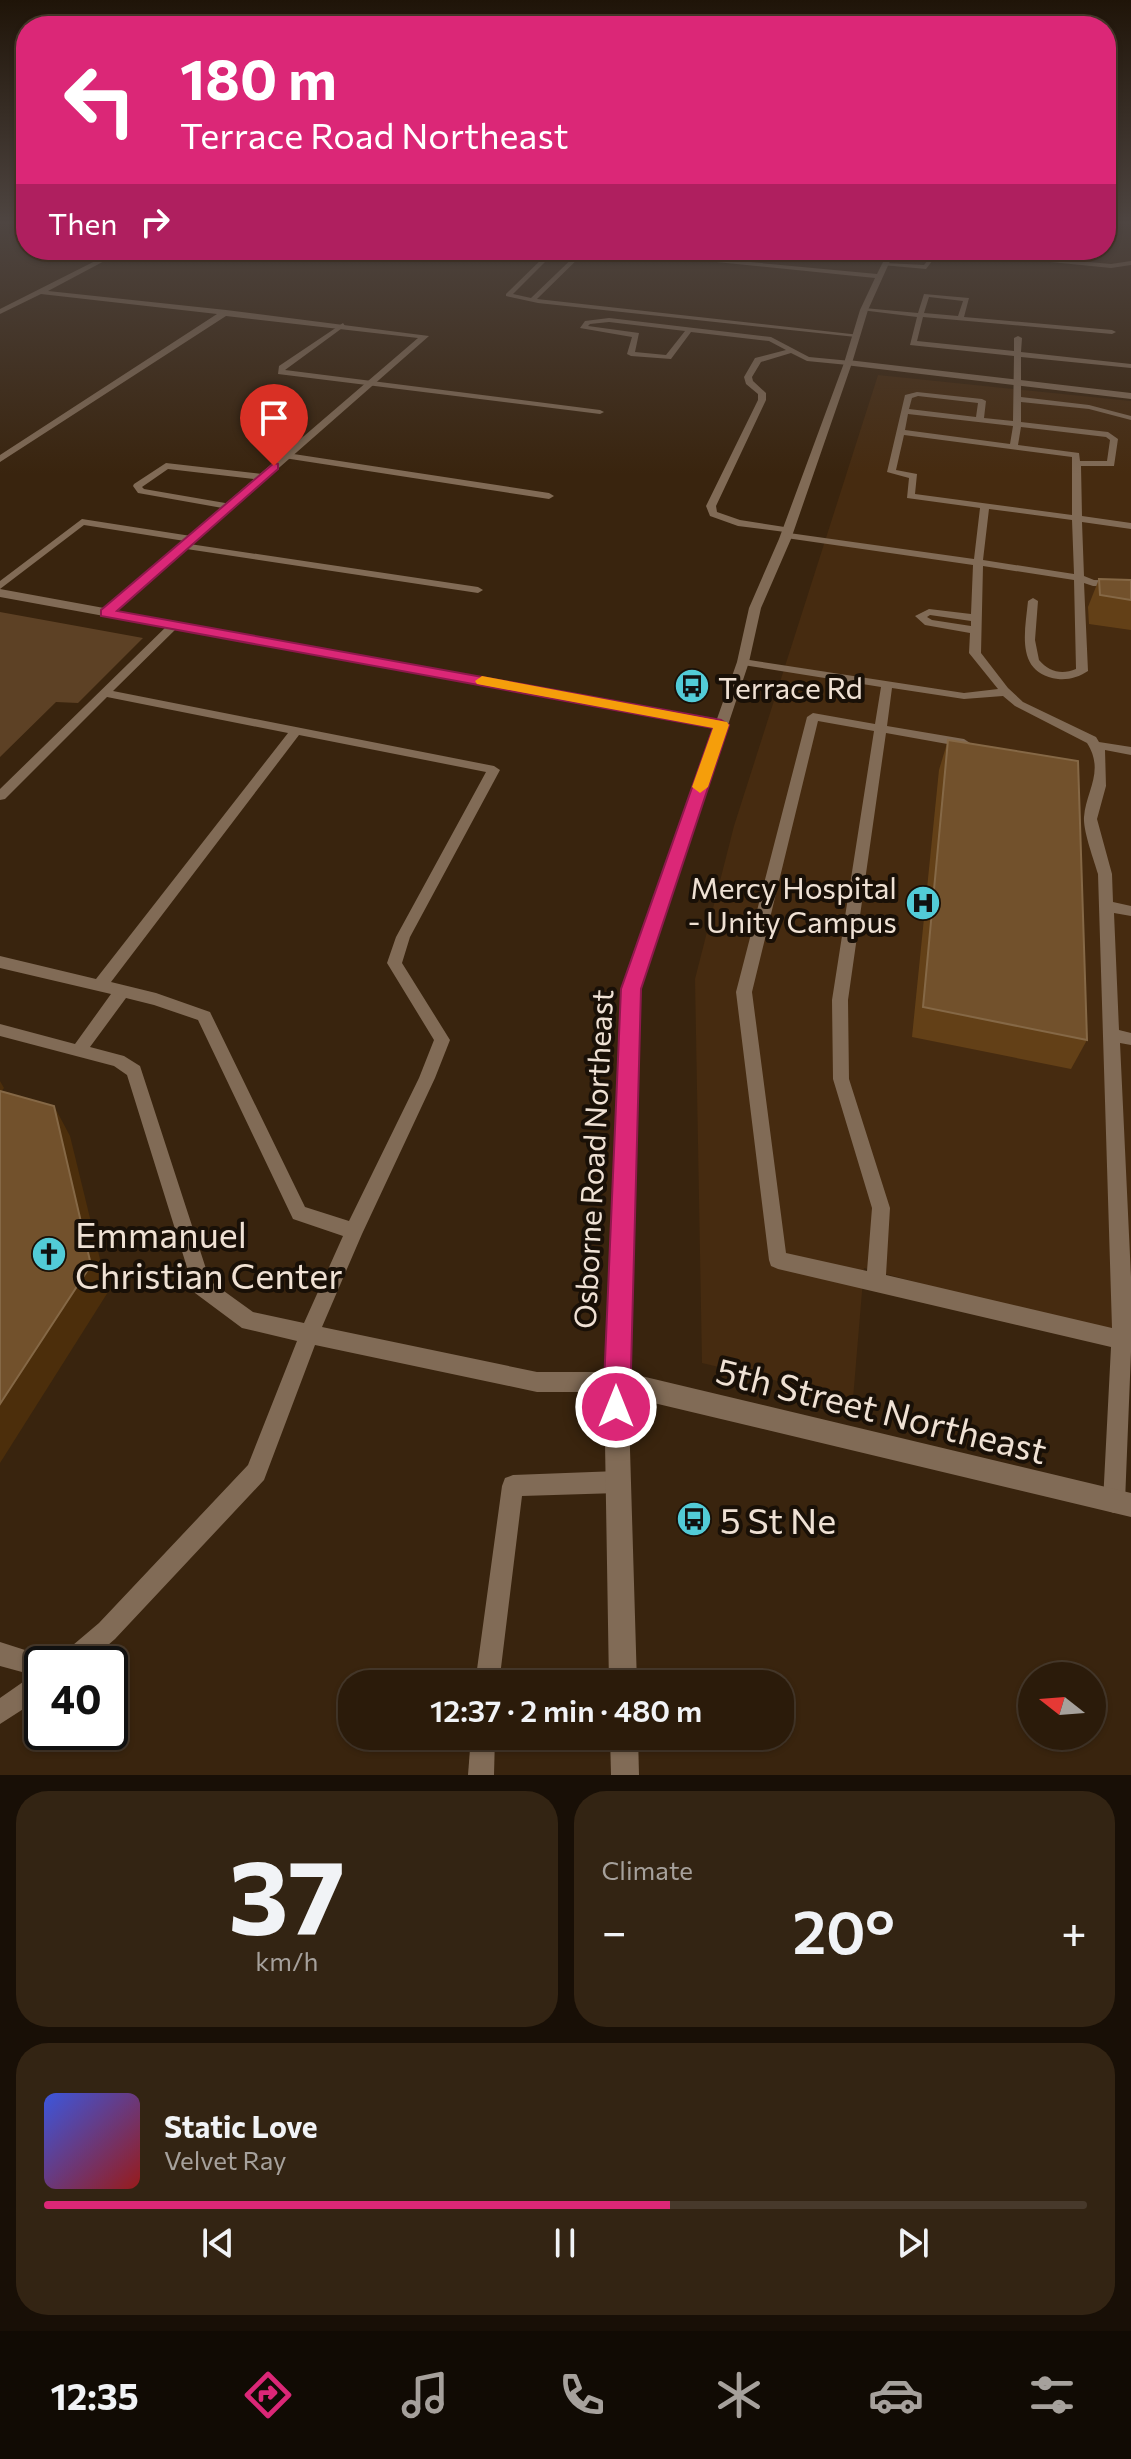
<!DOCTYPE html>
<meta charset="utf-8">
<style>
:root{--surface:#2b1b0a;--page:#332413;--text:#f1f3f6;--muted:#a6a19c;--line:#47392b;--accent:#db2777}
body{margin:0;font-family:Commissioner,sans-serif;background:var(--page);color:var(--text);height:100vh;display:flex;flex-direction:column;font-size:30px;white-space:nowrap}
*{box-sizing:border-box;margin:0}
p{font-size:26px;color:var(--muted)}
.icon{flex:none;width:44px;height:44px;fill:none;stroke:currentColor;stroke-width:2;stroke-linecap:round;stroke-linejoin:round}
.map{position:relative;height:1775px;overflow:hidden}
.sheet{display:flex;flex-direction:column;gap:16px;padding:16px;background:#180f06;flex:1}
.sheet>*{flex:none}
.top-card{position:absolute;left:16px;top:16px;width:1100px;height:244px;border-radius:32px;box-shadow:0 2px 6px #0004,0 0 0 2px var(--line);background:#db2777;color:#fff;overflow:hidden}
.needle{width:52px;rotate:287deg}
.controls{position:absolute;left:1018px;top:1662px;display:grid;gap:16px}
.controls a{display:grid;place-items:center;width:88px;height:88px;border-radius:50%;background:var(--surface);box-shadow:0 2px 6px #0004,0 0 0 2px var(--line);font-size:40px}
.speed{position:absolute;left:24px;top:1646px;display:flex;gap:16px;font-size:40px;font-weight:700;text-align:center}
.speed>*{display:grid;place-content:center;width:104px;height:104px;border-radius:50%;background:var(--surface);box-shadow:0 2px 6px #0004,0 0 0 2px var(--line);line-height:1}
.speed .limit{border:4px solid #111;border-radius:12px;background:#fff;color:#111}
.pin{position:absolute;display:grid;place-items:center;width:68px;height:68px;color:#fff;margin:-82px -34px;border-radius:50% 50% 50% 0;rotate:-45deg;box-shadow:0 0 8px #0007}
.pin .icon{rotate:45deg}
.me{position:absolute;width:88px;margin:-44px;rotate:0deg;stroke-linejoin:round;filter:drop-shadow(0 0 6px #0008)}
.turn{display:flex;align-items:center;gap:28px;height:168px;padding:0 32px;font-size:36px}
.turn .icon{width:104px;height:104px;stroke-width:2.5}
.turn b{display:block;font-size:56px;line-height:68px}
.then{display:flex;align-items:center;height:76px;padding:0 32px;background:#0003;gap:16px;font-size:30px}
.big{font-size:60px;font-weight:600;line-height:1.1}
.sheet .card{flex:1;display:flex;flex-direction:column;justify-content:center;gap:12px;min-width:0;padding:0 28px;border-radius:32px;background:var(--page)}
.sheet .dial{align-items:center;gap:0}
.dial b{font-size:104px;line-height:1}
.song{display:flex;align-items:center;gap:24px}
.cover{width:96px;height:96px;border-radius:12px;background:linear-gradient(135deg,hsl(230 70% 55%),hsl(0 70% 35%))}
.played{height:8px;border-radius:4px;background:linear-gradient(90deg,var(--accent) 60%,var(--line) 60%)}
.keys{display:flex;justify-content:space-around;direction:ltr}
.heat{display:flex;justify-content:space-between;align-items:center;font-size:44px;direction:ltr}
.sheet .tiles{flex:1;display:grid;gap:16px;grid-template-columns:1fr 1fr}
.card:last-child{grid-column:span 2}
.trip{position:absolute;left:338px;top:1670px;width:456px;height:80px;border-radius:32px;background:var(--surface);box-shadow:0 2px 6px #0004,0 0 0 2px var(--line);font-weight:600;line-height:80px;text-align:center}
.dock{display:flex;height:128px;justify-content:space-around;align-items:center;background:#110b04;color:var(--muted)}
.dock .icon{width:56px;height:56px}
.dock .on{color:var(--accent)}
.dock b{font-size:36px;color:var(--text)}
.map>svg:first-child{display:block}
</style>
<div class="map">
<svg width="1131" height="1775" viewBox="0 0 1131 1775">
<rect width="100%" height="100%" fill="#39240e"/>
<path fill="#462b10" d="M878,375L1131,401V1341L864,1268L853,1399L702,1363L695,979L734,826Z"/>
<path fill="#5d4125" d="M0,612L143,638L78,703L56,702L0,757Z"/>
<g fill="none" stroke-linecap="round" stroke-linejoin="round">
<g fill="#816b56" fill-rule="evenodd">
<path d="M551,250H557L513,294L531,298L581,250H587L537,299L860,335L856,337L538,303L506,296V294Z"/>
<path d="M932,250H955L1111,264L1131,261V265L1111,268Z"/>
<path d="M930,258L933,260L926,269L882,265L885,263L924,265Z"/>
<path d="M924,294L969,298L964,317L1112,330L1116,332L1112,334L923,317L917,341L1014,351V338L1018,336L1022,338L1021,352L1131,364V368L1021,357V397L1089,405L1131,416V420L1089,409L1021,402V422L1108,432L1118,439L1114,466H1081L1082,516L1131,523V529L1082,522L1084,576L1094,580L1131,581V587L1093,586L1084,583L1088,671C1079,677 1069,680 1058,679C1015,673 1025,632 1028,601L1033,598L1038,601L1035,640L1039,660C1049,672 1062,675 1076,669L1074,580L983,566L981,653L1008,688L1023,702L1096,737L1099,742L1131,747V755L1105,750L1106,786L1097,819L1112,874L1113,902L1131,906V916L1114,913L1119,1030L1131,1033V1045L1120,1043L1131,1277V1352L1125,1502L1122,1510L1114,1513L1106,1510L1103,1502L1111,1347L778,1269L771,1266L769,1260L736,992L807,717L813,713L875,724L881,687L743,665L737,662L743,659L964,693L998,689L969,653L970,633L925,625L915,616L929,609L971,614L973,565L786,538L781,535L785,532L738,526L710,516L706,506L758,400V394L746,384L744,377L755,358L786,350L769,341L691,332L671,359L631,356L627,354L632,337L580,328L585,321L609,318L771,337L809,357L851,361V365H848L807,361L791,353L761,362L752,377L753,381L766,393V400L716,506L717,512L740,520L791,528L793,530L789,533L974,559L980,508L907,498L909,478L887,472L905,395L917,392L982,399L986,401L984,418L1013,421L1014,356L910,345L917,317L861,310L864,308L918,313ZM929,297L963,301L958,316L924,313ZM609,322L685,331L666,355L635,352L639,333L588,326L590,324ZM918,396L978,403L976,417L909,409L912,398ZM908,414L1013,426L1010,444L905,430ZM1021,427L1106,437L1110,440L1107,461H1080L1079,453L1018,445ZM904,435L1072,457V515L915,494L917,474L896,470ZM989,509L1072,520L1074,574L983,560ZM930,615L971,621V626L932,620L927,617ZM892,688L964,699L1003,696L1015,706L1087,743C1105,771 1086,791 1084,817C1083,831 1094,860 1098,874L1112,1328L886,1275L890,1208L849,1079L848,1000L886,733L964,747L970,743L964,739L887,726ZM818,721L874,731L832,1000L833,1079L872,1208L867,1271L786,1253L752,992Z"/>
<path d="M343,323L345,326L285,370L600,410L604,412L600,414L278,374L279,366Z"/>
<path d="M287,453L549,493L554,496L549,499L284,458V454Z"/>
<path d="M166,463L262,474L266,477L262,480L168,469L142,487L144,489L231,504V508L228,509L138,493L133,486L134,484Z"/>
<path d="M82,519L191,536L196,539L191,542L84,525L0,589V581Z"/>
<path d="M183,543L478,587L483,590L478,593L180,548V544Z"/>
<path d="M175,621L180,624L179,626L113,691L494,766L500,770L410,937L402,963L450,1040L435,1078L362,1234L322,1327L537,1372H616L623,1375L626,1382L623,1389L616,1392H537L315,1345L264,1480L115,1639L86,1664H56L60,1656L99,1623L248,1465L297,1341L242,1328L195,1293L127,1075L114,1066L0,1036V1024L75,1044L111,994L0,968V956L96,979L288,733L107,697L5,799L0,800V789L171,622ZM299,735L486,772L396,937L387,963L434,1040L419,1078L349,1221L305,1207L210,1012L156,993L111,982ZM126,998L154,1005L198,1020L293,1219L343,1236L304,1323L253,1312L210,1281L140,1066L124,1056L90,1047Z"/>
<path d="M618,1471L626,1474L629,1482L626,1490L618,1493L522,1496L499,1684H475L502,1486L505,1478L513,1475Z"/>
<path d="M0,1642L50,1658L53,1664H42V1697L0,1724V1698L33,1675L0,1666Z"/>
<path d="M471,1736H495L494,1775H468Z"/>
</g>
<g fill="#816b56" fill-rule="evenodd">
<path d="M117,250H125L48,291L226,310L429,336L116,611L721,721L726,722L728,725L726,728L721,729L0,597V589L104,608L418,338L226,316L0,462V455L217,314L41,294L0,314V309Z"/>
<path d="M848,360L1131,393V399L845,365V361Z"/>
<path d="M616,1370L1131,1493V1517L616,1394L608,1390L604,1382L608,1374Z"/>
</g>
<g fill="#816b56" fill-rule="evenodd">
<path d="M597,250H622L877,274L889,250H895L868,310L852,363L791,539L761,608L749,662L640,989L628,1382L637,1684H609L604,1382L622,989L737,662L749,608L779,539L844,363L860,310L875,278Z"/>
<path d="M610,1736H638L639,1775H611Z"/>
</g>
</g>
<g fill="#634017">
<path d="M1099,579L1131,580V630L1089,624L1088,607Z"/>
<path d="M948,740L1087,1040L1071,1069L912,1037L939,770Z"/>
</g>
<g fill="#4c2e0b">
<path d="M0,1081L4,1088L0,1093Z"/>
<path d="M54,1106L70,1136L108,1292L0,1463V1404Z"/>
</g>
<g fill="#72512c" stroke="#856846" stroke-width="2">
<path d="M1099,579L1131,580V600L1100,595Z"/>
<path d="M948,740L1078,761L1087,1040L923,1007Z"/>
<path d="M0,1091L54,1106L91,1265L0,1404Z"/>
</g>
<linearGradient id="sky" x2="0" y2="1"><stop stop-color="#1f1408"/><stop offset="0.47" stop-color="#4e4541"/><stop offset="1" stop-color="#4e4541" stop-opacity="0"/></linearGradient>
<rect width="1131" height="474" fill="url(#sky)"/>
<path fill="#db2777" stroke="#8e194d" stroke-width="2" d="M274,463L278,464V469L117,611L721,720L729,725L641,989L630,1407L626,1416L616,1420L607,1416L603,1407L621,989L713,728L101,616V610Z"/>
<path fill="#f59e0b" d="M482,676L727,722L729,725L708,787L700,793L692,787L713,728L477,684L475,681Z"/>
<defs>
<g id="bus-disc" transform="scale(1.8)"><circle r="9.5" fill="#52cbd7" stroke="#191007"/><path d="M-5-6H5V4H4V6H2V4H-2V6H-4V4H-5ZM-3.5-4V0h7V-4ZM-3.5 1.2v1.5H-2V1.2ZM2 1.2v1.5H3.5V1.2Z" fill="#111"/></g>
<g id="hospital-disc" transform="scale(1.8)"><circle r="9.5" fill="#52cbd7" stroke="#191007"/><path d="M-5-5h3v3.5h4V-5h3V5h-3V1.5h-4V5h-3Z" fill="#111"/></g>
<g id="church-disc" transform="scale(1.8)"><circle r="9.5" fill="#52cbd7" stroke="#191007"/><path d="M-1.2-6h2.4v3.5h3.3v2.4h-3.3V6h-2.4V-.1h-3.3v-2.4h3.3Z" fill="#111"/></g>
</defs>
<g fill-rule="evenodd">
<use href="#bus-disc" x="692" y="686"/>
<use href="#hospital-disc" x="923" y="903"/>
<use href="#church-disc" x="49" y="1254"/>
<use href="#bus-disc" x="694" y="1519"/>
</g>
<g text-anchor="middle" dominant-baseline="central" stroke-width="8" stroke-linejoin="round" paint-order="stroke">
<g font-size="30" fill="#efe1d4" stroke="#191007" text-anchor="start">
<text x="718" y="686">Terrace Rd</text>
<text x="897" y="886" text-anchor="end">Mercy Hospital<tspan x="897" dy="34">- Unity Campus</tspan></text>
</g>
<g font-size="30" fill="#efe1d4" stroke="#191007">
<text transform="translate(592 1159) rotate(-87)">Osborne Road Northeast</text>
</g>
<g font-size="36" fill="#efe1d4" stroke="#191007" text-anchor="start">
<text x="75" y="1233">Emmanuel<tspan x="75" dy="41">Christian Center</tspan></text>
<text x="720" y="1519">5 St Ne</text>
</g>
<g font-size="36" fill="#efe1d4" stroke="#191007">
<text transform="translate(882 1409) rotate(14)">5th Street Northeast</text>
</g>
</g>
</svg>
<div class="controls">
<a><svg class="needle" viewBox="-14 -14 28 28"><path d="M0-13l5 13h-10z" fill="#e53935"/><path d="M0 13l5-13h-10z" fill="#a6a19c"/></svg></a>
</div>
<div class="speed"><div class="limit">40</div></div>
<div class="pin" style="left:274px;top:466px;background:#d93025"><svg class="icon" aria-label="arrive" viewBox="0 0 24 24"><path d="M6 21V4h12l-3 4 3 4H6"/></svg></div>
<svg class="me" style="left:616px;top:1407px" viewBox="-20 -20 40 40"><circle r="17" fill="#db2777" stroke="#fff" stroke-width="3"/><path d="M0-11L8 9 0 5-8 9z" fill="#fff"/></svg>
<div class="trip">12:37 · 2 min · 480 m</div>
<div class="top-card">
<div class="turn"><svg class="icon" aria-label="left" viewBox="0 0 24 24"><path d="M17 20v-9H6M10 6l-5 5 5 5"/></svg><div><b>180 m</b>Terrace Road Northeast</div></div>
<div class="then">Then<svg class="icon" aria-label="right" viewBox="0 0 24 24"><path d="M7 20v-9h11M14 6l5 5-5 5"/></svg></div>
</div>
</div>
<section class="sheet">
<div class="tiles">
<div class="card dial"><b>37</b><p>km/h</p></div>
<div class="card"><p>Climate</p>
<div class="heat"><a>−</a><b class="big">20°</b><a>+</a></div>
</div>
<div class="card">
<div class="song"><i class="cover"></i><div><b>Static Love</b><p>Velvet Ray</p></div></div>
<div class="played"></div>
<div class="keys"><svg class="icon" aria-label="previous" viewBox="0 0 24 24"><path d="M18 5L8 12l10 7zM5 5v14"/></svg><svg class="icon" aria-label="pause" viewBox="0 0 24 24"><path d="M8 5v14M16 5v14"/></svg><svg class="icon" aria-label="next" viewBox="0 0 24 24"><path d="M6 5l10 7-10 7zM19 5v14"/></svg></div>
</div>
</div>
</section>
<nav class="dock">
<b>12:35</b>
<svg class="icon on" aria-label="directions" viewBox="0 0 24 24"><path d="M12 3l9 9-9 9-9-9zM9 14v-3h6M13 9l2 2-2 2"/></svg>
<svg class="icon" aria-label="music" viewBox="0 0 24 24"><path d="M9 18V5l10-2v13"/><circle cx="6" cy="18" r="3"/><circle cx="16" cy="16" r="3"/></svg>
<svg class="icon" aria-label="phone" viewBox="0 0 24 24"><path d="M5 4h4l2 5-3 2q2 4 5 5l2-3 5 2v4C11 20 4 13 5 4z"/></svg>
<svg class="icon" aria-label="climate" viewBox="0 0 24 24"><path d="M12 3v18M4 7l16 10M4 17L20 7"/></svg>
<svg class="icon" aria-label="car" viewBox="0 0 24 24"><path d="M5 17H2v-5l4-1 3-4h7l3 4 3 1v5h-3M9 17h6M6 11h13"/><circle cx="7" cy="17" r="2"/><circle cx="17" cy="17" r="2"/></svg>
<svg class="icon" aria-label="filters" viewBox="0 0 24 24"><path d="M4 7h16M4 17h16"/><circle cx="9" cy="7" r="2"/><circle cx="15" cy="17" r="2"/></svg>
</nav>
